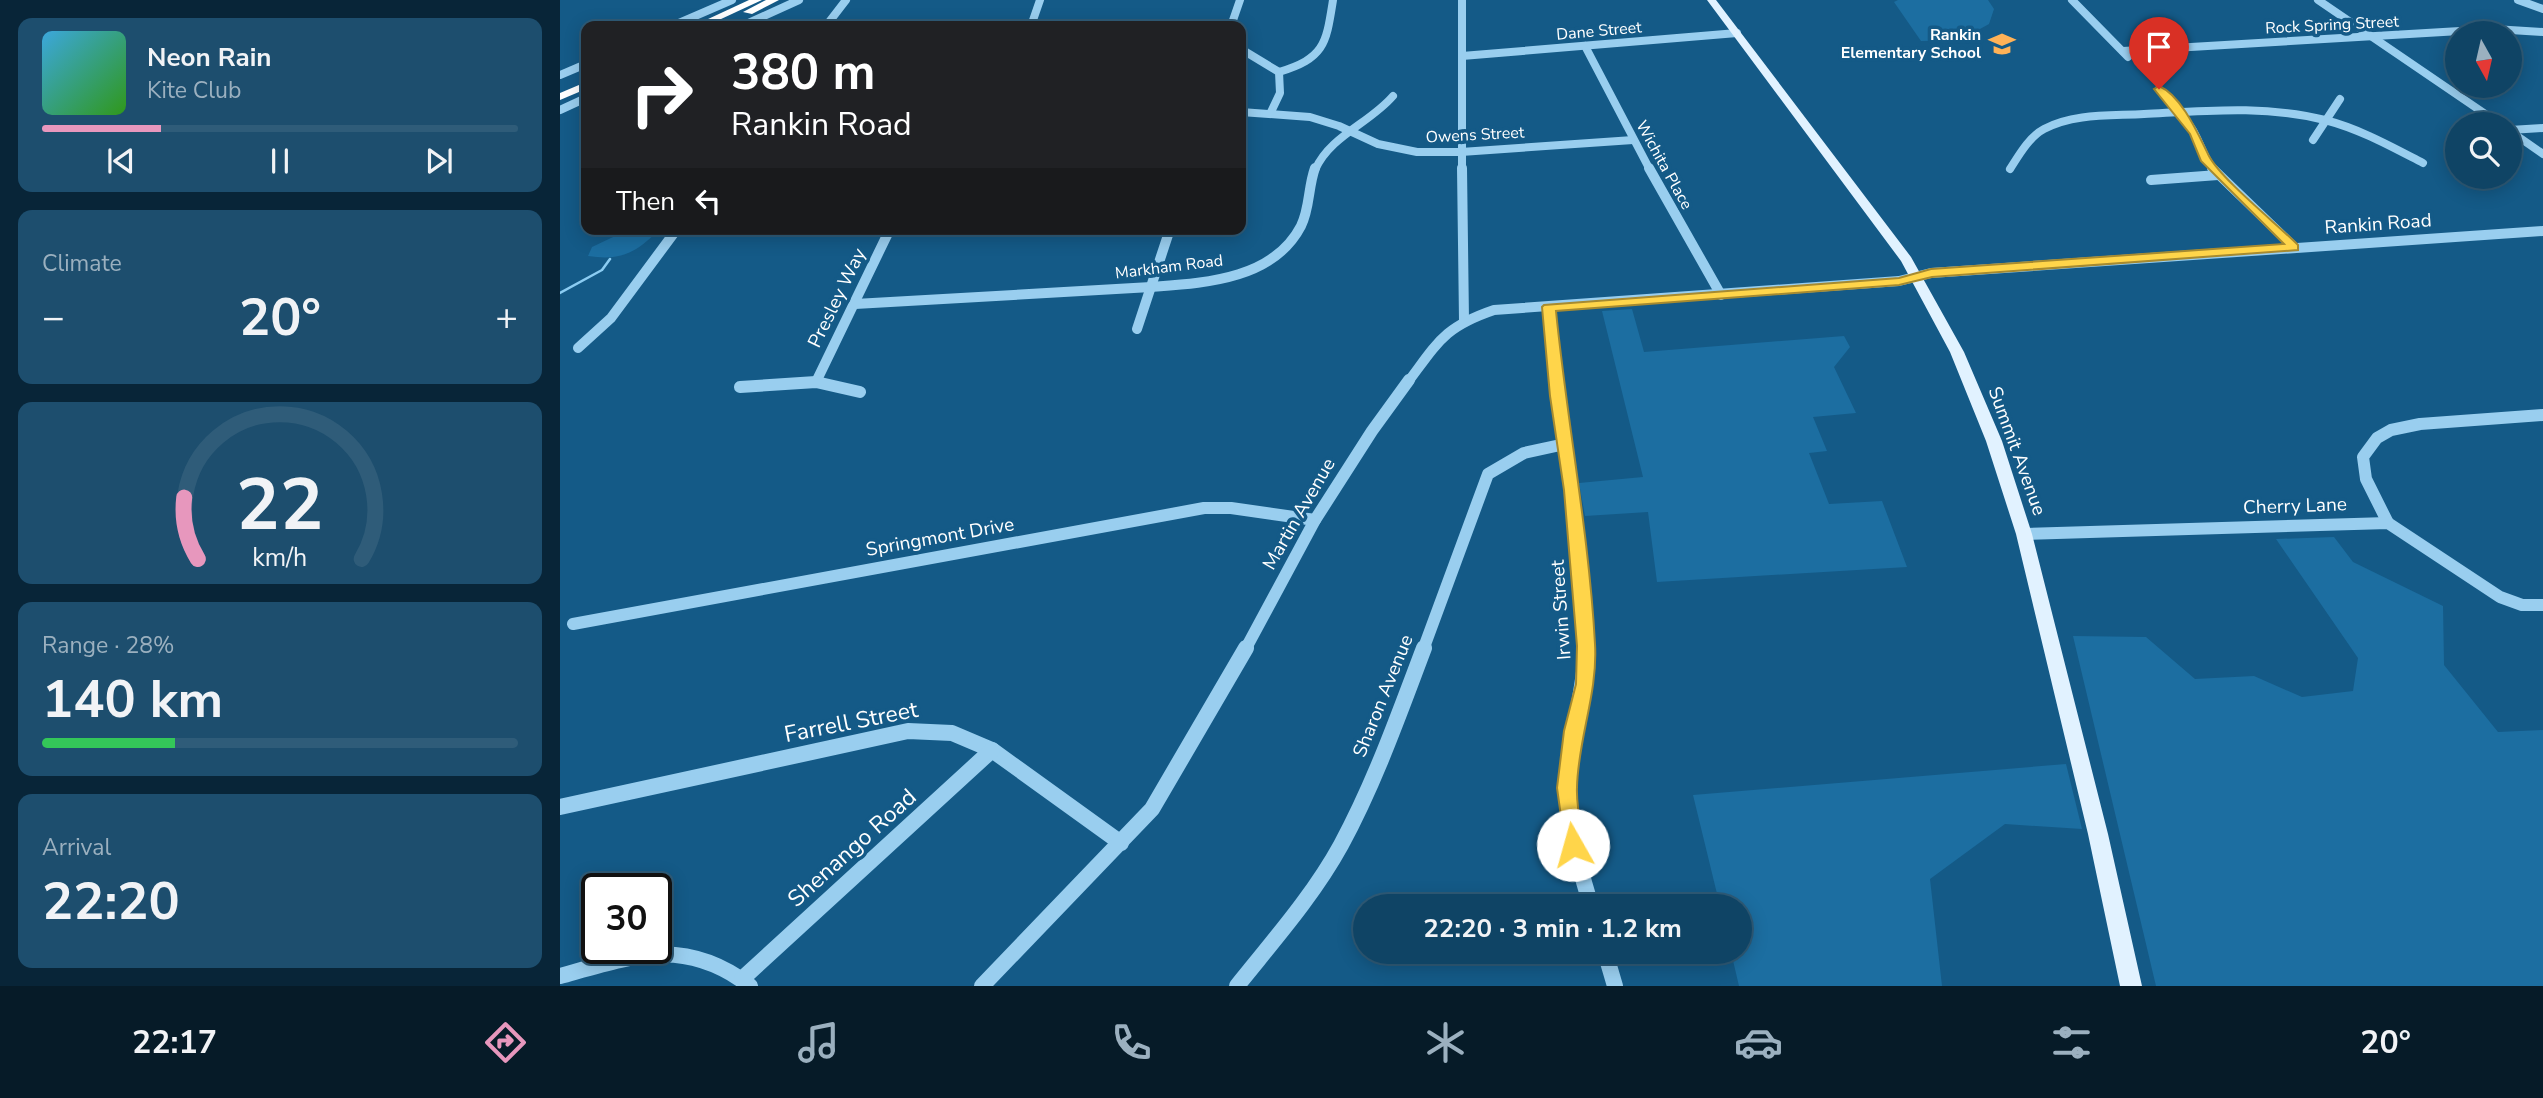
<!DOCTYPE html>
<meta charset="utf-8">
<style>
:root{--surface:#0f4465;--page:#1d4e6e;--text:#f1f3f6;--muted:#9bb0bf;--line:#2f5c79;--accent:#e797bd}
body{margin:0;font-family:"Nunito Sans",sans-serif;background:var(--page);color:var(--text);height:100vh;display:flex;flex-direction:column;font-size:26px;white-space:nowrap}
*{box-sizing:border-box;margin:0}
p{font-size:23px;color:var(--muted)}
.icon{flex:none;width:38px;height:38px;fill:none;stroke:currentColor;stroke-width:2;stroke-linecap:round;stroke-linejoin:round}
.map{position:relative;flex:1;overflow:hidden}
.side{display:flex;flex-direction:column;gap:18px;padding:18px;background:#082538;width:560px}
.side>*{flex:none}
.banner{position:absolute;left:21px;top:21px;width:665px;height:214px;border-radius:14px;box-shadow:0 4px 18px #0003,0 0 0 2px var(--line);background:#202124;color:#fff;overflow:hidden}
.needle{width:46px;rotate:172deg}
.fabs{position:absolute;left:1885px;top:21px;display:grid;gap:14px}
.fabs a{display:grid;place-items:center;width:77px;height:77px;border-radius:50%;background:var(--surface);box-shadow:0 4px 18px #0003,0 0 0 2px var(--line);font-size:35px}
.speed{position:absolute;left:21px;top:873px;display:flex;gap:14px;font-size:35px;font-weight:700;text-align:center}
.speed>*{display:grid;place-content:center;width:91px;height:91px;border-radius:50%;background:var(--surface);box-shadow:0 4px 18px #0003,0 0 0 2px var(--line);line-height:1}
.speed .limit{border:4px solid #111;border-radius:10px;background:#fff;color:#111}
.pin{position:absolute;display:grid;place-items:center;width:60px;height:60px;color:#fff;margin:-72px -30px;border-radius:50% 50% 50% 0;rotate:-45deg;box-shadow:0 0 7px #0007}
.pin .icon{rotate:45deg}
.me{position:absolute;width:77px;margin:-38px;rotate:353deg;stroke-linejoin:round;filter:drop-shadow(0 0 5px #0008)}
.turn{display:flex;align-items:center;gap:24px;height:147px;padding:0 35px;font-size:32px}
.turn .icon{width:91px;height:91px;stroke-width:2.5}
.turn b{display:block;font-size:49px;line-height:60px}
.then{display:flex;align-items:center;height:66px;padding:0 35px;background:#0003;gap:14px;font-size:26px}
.big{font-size:52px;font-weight:700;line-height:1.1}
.side .widget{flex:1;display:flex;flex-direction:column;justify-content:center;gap:10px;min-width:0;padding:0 24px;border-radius:14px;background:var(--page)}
.side .dial{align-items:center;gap:0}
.dial svg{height:182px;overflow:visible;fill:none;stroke:var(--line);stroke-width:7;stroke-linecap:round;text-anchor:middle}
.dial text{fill:var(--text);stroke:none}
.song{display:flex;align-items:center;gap:21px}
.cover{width:84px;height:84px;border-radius:10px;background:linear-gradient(135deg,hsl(200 70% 55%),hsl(110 70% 35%))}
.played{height:7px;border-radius:4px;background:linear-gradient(90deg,var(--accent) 25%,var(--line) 25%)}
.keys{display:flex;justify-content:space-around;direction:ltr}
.heat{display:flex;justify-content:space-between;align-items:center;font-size:38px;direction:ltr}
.charge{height:10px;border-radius:5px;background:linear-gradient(90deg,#34c759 28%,var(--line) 0)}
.trip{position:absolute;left:793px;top:894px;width:399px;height:70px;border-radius:35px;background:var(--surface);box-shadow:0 4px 18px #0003,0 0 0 2px var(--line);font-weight:700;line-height:70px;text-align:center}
.menu{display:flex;height:112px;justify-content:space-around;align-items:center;background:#061b28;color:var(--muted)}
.menu .icon{width:49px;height:49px}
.menu .active{color:var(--accent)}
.menu b{font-size:32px;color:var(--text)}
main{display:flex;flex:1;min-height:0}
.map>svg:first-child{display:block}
</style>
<main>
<section class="side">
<div class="widget">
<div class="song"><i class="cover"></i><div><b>Neon Rain</b><p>Kite Club</p></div></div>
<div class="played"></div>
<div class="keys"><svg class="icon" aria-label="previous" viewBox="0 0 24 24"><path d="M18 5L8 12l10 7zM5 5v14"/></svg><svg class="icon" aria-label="pause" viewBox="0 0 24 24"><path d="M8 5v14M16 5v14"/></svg><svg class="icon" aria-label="next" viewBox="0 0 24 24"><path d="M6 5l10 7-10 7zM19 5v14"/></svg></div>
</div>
<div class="widget"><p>Climate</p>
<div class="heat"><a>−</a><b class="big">20°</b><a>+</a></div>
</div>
<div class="widget dial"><svg viewBox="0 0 100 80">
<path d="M14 69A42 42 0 1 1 86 69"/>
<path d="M14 69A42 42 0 0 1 8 42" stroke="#e797bd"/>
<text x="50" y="56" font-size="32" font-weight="700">22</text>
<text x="50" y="72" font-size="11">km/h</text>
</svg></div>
<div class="widget"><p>Range · 28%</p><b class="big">140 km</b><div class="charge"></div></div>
<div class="widget"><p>Arrival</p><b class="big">22:20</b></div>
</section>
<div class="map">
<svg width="1983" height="986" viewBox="0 0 1983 986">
<rect width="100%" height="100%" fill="#145a87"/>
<g fill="#1c6ea1">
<path d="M1338,0H1428L1434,9L1429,24C1407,37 1387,41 1361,41L1334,2Z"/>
<path d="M70,229H100C76,253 61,261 28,256L32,247Z"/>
<path d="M1072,309L1084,352L1284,336L1290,347L1274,367L1296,413L1253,417L1267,451L1249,453L1269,504L1322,501L1347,567L1097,582L1088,512L1025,516L1019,483L1083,477L1042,311Z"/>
<path d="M1774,537L1793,562L1883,606L1884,665L1938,732L1983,730V986H1596L1513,636L1586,637L1635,679L1694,676L1742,697L1793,691L1798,658L1716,539Z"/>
<path d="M1506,764L1522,829L1445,824L1370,879L1382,986H1179L1171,952H1180V906H1160L1133,795Z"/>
</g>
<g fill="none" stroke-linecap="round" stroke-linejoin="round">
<path stroke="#8bccf2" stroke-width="2.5" d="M0,293L42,270L50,259"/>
<g stroke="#99ceef" stroke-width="8">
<path d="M902,0V170"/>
<path d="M1512,0L1568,57"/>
<path d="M1758,0L1940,124"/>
<path d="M1958,0L1983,9"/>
<path d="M112,26L172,0"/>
<path d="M182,26L239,0"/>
<path d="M266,26L286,0"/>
<path d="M471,26L480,0"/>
<path d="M671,26L680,0"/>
<path d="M1025,46L1090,170"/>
<path d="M681,49L719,72L720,93L711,112"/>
<path d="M1563,51L1934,29L1983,32"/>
<path d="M902,56L1177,33"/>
<path d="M719,72C765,58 766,44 773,0"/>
<path d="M0,75L26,64"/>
<path d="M1599,89C1611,103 1626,117 1635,134C1642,147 1644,158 1654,170"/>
<path d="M0,110L26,98"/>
<path d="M681,112L750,117L779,126L818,144L857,152H901L1073,140"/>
<path d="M1950,130L1983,128"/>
<path d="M1950,131L1983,154"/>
<path d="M1753,140L1780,99"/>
<path d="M1450,169C1459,155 1469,137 1484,129C1514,113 1551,116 1584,114C1644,111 1706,105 1765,120C1800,129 1832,147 1863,163"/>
<path d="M755,170C770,136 810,123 833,96"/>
</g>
<g stroke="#99ceef" stroke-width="10">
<path d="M902,168L904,320"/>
<path d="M1089,168L1161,295"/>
<path d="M1652,168L1734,247"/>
<path d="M1591,180L1658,175"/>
<path d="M295,304L591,287C644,283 713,280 741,226C750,208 748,187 755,168"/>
<path d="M989,307L995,382"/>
<path d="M577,329L610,229"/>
<path d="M18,348L51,318L117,229"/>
<path d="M253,382H257"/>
<path d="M256,382L330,229"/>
<path d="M848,382C878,342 884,327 934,310L1339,281L1371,273L1983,231"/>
</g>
<g stroke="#99ceef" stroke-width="12">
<path d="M995,380L1019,552L1026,650"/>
<path d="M180,387L256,382L300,392"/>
<path d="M1828,523L1806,479L1803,457L1817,438L1831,430L1860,424L1983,415"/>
<path d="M1464,534L1828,523L1940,597L1962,605H1983"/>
<path d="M13,624L644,508H671L755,520"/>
<path d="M685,650L755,520L812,431L849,380"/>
<path d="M863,650L928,474L964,453L1005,444"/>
</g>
<g stroke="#99ceef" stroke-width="16">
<path d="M1026,648C1025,696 1007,741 1007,789C1007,829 1020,868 1031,906"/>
<path d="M0,807L348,731L392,733L432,750L561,843"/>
<path d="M1045,952L1055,986"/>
<path d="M0,976C72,956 125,936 190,986"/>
<path d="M182,979L432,750"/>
<path d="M422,986L592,809L686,648"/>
<path d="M677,986C713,941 753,896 781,845C815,782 839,714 864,648"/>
</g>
<path fill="#e1f2ff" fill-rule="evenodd" d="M1147,0H1156L1351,257L1404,352L1442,441L1472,534L1548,834L1582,986H1560L1528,834L1456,534L1426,441L1390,352L1341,261Z"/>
<g fill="#fff" fill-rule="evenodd">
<path d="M189,0H202L146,26H133Z"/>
<path d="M206,0H219L192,14L183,12Z"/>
<path d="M26,82V89L0,100V93Z"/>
</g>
</g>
<path fill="#ffd54a" stroke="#a68a30" stroke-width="2" d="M1599,86C1622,96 1638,134 1649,156C1661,179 1717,224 1738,245V250L1372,277L1339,285L996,311C1007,422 1029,533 1035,644C1038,693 1018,739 1017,787C1016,806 1021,826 1024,845L1021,852L1013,855L1006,852L997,788L1004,731L1016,684L1017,646L1004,490L990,396L982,307L984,305L1339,278L1371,269L1724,244L1641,161L1630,134L1594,89Z"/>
<defs>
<g id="school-bare" transform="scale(2.1)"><path d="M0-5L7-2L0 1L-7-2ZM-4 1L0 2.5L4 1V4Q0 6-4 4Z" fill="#ffb257" stroke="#145a87" stroke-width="2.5" paint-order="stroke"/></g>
</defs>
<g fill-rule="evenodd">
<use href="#school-bare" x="1442" y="44"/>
</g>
<g text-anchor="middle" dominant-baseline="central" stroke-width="7" stroke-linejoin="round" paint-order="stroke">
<g font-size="16" fill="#fff" stroke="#145a87">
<text transform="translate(1772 25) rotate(-3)">Rock Spring Street</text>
<text transform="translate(1039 31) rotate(-5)">Dane Street</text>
<text transform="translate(915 135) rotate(-3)">Owens Street</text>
<text transform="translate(1104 165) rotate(61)">Wichita Place</text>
<text transform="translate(609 267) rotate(-7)">Markham Road</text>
</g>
<g font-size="16" font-weight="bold" fill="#fff" stroke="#145a87" text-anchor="end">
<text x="1421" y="35">Rankin<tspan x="1421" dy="18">Elementary School</tspan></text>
</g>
<g font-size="19" fill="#fff" stroke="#145a87">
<text transform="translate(1818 224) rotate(-4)">Rankin Road</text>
<text transform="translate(277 298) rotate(-64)">Presley Way</text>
<text transform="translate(1457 451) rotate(70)">Summit Avenue</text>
<text transform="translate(1735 506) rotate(-2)">Cherry Lane</text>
<text transform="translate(739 514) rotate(-60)">Martin Avenue</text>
<text transform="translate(380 537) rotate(-10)">Springmont Drive</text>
<text transform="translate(1001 610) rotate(-94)">Irwin Street</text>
<text transform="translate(823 696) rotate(-68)">Sharon Avenue</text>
</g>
<g font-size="23" fill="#fff" stroke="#145a87">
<text transform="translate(291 722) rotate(-11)">Farrell Street</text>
<text transform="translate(292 848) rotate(-42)">Shenango Road</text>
</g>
</g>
</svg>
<div class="fabs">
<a><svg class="needle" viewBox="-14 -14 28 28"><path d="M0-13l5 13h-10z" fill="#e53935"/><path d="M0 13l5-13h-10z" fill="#9bb0bf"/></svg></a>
<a><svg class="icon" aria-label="search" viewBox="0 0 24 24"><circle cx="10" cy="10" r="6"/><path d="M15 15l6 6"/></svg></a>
</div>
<div class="speed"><div class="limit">30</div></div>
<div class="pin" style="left:1599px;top:89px;background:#d93025"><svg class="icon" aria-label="arrive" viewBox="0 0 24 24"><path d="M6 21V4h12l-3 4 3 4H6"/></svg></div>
<svg class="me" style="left:1013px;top:845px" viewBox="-20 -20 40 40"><circle r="19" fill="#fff"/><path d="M0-13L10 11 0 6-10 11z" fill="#ffd54a"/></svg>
<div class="trip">22:20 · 3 min · 1.2 km</div>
<div class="banner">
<div class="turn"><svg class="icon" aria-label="right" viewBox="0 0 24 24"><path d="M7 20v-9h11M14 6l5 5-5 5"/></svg><div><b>380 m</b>Rankin Road</div></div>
<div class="then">Then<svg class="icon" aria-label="left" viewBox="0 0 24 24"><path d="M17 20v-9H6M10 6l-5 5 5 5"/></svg></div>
</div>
</div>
</main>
<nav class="menu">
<b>22:17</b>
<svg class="icon active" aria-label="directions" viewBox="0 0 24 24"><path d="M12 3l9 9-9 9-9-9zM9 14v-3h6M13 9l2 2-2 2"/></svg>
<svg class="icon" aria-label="music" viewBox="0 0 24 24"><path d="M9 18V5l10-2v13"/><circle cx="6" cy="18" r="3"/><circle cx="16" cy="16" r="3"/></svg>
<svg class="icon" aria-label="phone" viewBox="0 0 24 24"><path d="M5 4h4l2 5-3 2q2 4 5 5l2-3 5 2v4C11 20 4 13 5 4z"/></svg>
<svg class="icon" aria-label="climate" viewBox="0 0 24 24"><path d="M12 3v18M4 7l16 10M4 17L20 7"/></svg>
<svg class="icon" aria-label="car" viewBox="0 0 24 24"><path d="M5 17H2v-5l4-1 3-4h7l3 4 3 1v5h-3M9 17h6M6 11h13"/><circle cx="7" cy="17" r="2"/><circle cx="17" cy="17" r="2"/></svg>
<svg class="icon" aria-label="filters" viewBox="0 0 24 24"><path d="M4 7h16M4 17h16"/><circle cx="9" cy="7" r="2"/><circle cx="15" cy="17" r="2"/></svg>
<b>20°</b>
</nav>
